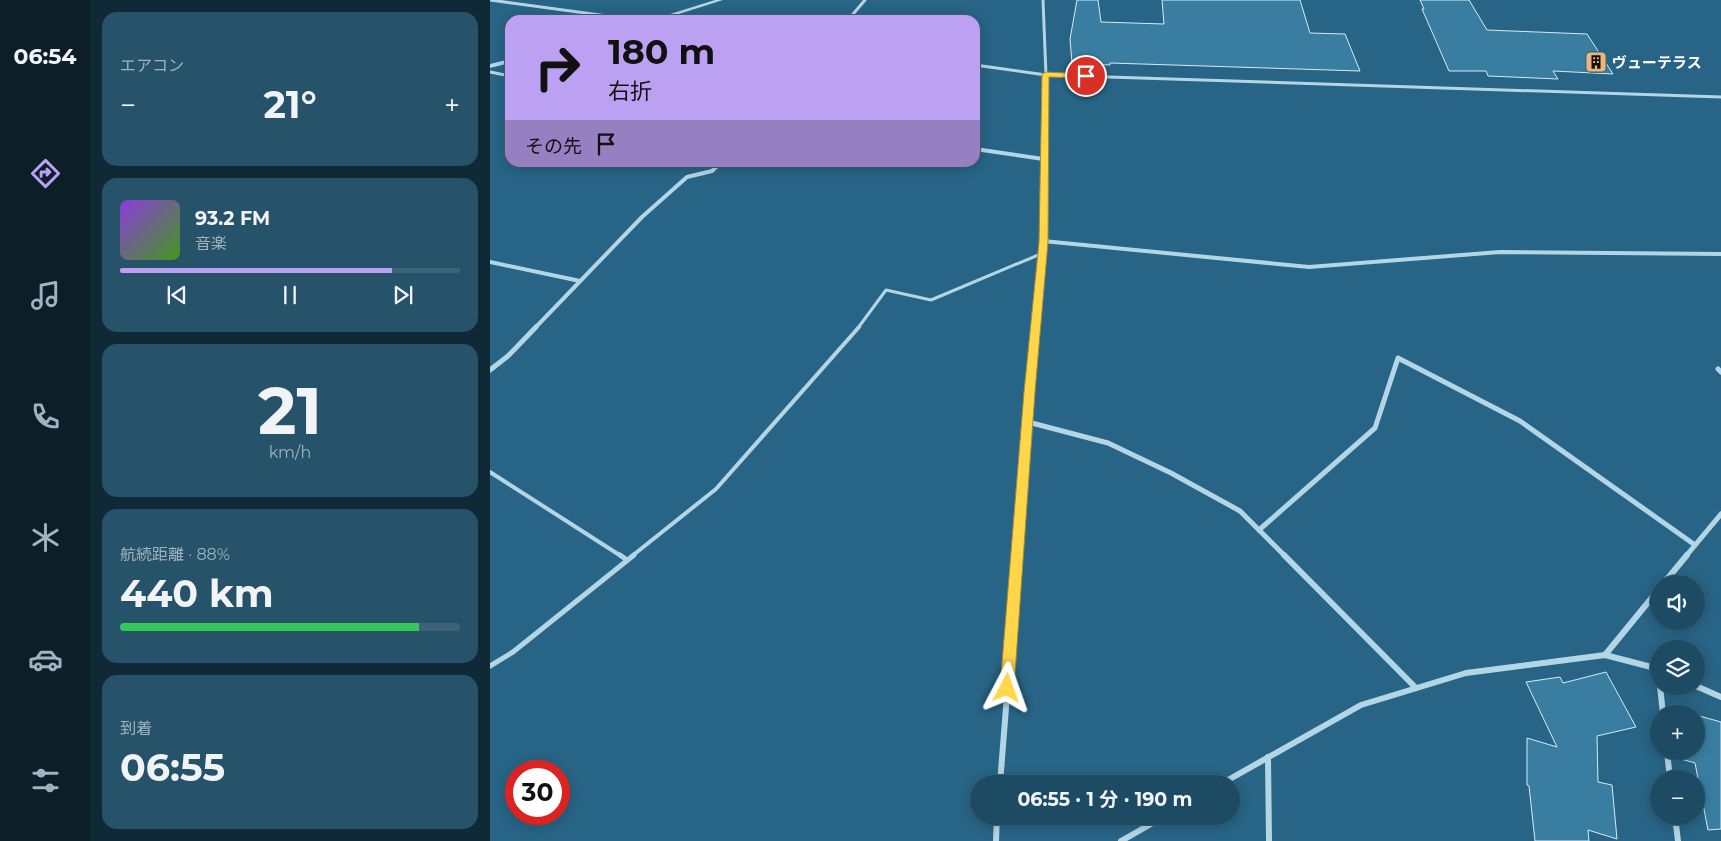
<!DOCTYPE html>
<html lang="ja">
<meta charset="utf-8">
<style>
:root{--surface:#1e4b64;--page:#26526a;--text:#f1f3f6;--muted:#a1b3bf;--line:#3c6378;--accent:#bca0f2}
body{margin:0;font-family:Montserrat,"Noto Sans JP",sans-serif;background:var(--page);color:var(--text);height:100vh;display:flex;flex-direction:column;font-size:19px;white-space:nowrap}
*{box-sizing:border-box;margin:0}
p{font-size:16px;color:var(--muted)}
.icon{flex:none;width:28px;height:28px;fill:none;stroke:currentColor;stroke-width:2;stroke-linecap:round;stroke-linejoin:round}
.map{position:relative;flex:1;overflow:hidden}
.sheet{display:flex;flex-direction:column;gap:12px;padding:12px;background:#102937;width:400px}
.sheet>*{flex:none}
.guide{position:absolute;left:15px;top:15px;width:475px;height:152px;border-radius:15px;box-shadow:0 2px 12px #0003,0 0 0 1px var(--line);background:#bca0f2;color:#111;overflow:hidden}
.tools{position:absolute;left:1160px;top:575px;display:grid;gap:10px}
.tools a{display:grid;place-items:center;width:55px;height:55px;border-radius:50%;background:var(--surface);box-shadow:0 2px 12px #0003,0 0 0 1px var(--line);font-size:25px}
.speed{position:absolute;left:15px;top:760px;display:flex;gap:10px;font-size:25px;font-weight:700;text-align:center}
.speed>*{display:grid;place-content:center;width:65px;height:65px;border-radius:50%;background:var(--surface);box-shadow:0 2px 12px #0003,0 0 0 1px var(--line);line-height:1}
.speed .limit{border:8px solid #d22;background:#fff;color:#111}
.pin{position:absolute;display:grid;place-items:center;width:42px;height:42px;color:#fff;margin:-21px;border:2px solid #fff;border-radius:50%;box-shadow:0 1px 5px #0007}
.me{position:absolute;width:55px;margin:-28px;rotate:4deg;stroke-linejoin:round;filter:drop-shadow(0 0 4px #0008)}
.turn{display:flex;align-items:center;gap:18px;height:105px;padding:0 20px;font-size:22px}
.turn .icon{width:65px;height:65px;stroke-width:2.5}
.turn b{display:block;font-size:35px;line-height:42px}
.then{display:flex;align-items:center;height:48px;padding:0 20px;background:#0003;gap:10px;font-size:19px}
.big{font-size:38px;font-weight:700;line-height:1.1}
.sheet .widget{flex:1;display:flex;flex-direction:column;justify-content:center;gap:8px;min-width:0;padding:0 18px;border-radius:15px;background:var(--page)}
.sheet .dial{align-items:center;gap:0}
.dial b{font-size:65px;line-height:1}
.song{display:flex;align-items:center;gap:15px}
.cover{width:60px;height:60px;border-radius:8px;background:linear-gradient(135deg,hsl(270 70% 55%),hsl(100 70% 35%))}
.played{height:5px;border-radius:2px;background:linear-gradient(90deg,var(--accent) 80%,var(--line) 80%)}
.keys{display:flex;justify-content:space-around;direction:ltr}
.heat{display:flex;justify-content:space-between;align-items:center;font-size:28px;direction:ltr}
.charge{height:8px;border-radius:4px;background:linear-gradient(90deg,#34c759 88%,var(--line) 0)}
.trip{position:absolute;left:480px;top:775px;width:270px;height:50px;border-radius:25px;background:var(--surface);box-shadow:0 2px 12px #0003,0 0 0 1px var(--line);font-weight:700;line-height:50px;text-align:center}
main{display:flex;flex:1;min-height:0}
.menu{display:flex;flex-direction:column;width:90px;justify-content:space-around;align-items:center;background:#0c1e28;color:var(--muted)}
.menu .icon{width:35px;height:35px}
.menu .on{color:var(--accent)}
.menu b{font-size:22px;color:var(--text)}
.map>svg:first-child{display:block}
</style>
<main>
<nav class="menu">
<b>06:54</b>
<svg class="icon on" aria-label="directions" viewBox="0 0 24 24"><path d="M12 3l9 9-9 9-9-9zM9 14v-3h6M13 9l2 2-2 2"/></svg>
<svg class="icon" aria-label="music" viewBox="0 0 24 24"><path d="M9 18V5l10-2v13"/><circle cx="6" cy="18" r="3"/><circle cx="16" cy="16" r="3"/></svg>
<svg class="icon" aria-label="phone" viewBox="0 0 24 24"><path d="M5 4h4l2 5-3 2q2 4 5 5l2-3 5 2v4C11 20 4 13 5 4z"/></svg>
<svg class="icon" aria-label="climate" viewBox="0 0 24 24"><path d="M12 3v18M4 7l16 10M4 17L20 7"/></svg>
<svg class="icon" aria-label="car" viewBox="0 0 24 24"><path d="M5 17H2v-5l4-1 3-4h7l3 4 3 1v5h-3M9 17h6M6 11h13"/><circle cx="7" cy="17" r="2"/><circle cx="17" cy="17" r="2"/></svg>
<svg class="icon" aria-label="filters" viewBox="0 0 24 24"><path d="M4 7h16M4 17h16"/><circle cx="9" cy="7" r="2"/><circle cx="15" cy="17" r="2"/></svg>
</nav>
<section class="sheet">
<div class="widget"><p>エアコン</p>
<div class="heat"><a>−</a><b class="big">21°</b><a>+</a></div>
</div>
<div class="widget">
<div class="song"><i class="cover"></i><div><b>93.2 FM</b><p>音楽</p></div></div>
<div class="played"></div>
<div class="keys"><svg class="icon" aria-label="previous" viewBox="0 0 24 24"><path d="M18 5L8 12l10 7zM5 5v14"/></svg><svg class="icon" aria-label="pause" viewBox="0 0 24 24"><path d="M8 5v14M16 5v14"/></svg><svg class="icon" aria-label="next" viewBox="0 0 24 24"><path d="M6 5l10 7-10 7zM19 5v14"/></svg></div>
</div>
<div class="widget dial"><b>21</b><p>km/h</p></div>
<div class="widget"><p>航続距離 · 88%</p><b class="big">440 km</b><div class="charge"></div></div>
<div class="widget"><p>到着</p><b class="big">06:55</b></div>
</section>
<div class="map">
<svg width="1231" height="841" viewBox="0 0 1231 841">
<rect width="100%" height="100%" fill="#286485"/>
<g fill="#397ea1" stroke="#d6ebf6">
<path d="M587,0H608L611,22L674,24L672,0H810L820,33L855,34L870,71L620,63V65L582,63L580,39Z"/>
<path d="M930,0H979L997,30L1097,34L1123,74L1063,71L1068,79L998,76L996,71H959L932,9H934Z"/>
<path d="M1116,672L1146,727L1107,736L1108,782L1122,785L1127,839L1098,830L1099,841H1045L1039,786L1037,785V738L1067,747L1036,682L1070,677L1073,683Z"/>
<path d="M1206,715L1231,722V829L1218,830L1205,763L1191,759L1190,751H1206Z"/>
</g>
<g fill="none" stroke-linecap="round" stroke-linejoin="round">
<path stroke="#b3d6e7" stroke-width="3" d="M368,328L396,290L441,300L553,253"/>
<g stroke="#b3d6e7" stroke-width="4">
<path d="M0,472L131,556"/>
<path d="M142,556L226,489L369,327"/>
</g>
<g stroke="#b3d6e7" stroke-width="5">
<path d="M130,555L137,560"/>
<path d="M0,666L23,652L144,555"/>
</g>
<g stroke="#b3d6e7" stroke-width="3">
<path d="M0,0L147,20"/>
<path d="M553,0L556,75L555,146"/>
<path d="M358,20L375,0"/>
<path d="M485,65L556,75L1231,97"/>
<path d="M0,72L20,76"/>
</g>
<g stroke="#b3d6e7" stroke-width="4">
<path d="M485,149L553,159"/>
<path d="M553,241L819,267L1010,252L1231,254"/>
<path d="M0,262L90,281"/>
<path d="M45,328L152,217L197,177L222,171L231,162"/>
<path d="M545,328L553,241L555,145"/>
</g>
<g stroke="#b3d6e7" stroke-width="5">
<path d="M1228,369L1231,372"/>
<path d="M0,370L18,356L46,327"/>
<path d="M538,422L618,443L681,473L750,511L795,556"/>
<path d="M769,530L885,428L908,358L1030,421L1205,545"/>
<path d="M527,556L546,327"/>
<path d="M1196,556L1231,514"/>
</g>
<g stroke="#b3d6e7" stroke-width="6">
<path d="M794,555L926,688"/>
<path d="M1173,584L1197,555"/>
<path d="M1115,655L1169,589"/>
<path d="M1168,669L1169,679"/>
<path d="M1170,686L1173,714"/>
<path d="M1206,686L1231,697"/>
<path d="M1177,751L1180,779"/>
<path d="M778,757L779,841"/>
<path d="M510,784L528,555"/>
<path d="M731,784L871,705L976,673L1115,655L1169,669"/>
<path d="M1185,816L1188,841"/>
<path d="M506,841L507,816"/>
<path d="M631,841L675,816"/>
</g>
<g fill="#b3d6e7" fill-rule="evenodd">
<path d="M225,0H233L170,20H161Z"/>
<path d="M20,59V63L0,68V64Z"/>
</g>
</g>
<path fill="#ffd54a" stroke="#a68a30" d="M556,72L596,74L599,76L596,78L559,77L558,242L545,392L524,688L522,694L517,696L512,694L510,688L534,392L549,242L552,74Z"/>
<defs>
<g id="building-square" transform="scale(1.125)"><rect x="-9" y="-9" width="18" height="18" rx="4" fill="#efb479" stroke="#286485"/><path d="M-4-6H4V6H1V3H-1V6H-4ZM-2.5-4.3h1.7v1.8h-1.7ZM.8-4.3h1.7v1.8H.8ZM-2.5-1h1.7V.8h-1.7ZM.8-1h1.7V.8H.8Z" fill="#111"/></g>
</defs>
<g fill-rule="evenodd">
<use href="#building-square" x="1106" y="62"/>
</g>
<g text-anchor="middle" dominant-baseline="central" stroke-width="5" stroke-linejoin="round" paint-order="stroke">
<g font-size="15" font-weight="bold" fill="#fff" stroke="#286485" text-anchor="start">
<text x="1122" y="62">ヴューテラス</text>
</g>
</g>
</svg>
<div class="tools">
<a><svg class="icon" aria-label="sound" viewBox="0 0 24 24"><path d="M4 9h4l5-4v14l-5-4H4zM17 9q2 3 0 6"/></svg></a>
<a><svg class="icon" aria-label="layers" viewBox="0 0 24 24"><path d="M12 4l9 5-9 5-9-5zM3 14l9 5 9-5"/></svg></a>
<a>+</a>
<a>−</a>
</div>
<div class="speed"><div class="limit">30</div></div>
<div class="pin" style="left:596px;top:76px;background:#d93025"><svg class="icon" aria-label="arrive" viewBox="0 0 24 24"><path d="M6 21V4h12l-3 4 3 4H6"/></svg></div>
<svg class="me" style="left:517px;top:688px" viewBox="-20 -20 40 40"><path d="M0-17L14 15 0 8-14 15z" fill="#ffd54a" stroke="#fff" stroke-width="4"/></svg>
<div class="trip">06:55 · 1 分 · 190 m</div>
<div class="guide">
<div class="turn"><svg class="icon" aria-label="right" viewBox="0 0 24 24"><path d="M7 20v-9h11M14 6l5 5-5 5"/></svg><div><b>180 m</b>右折</div></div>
<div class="then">その先<svg class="icon" aria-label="arrive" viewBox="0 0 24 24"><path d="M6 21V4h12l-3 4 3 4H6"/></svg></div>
</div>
</div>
</main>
